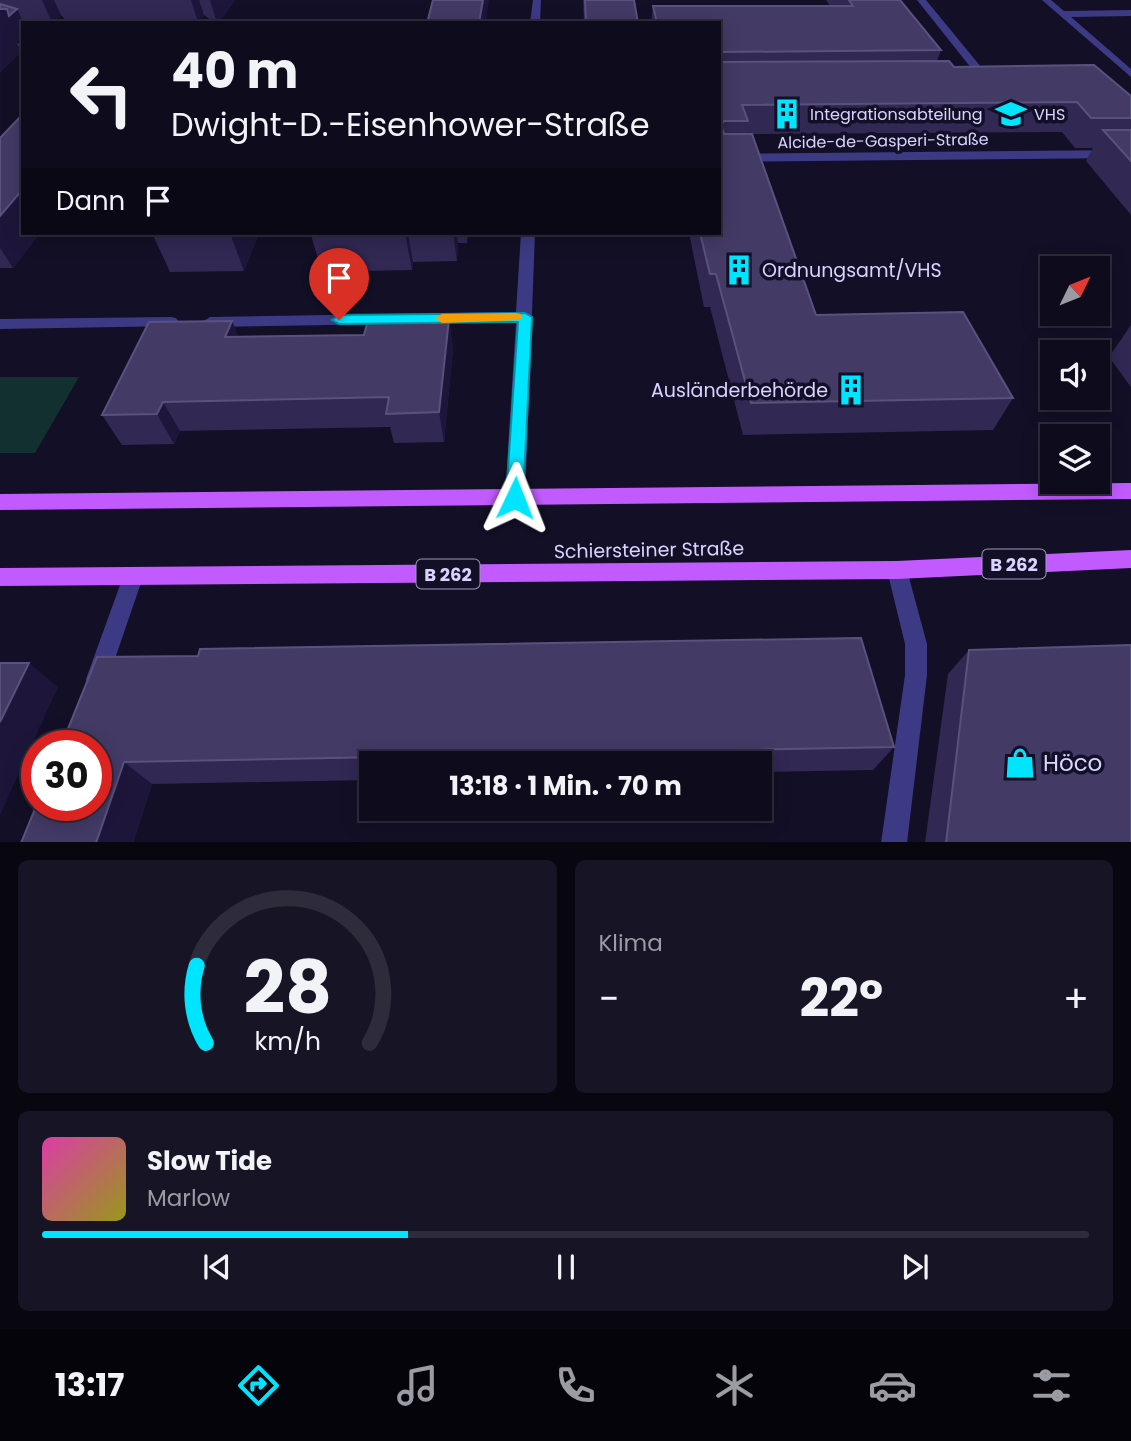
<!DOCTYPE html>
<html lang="de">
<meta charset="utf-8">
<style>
:root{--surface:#0e0b1c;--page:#171425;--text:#f1f3f6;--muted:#9b9ba3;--line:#2e2b3b;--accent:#00e5ff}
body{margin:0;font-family:Poppins,sans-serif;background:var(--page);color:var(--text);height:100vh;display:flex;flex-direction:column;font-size:26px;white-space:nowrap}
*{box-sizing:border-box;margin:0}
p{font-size:23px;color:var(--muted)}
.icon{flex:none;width:38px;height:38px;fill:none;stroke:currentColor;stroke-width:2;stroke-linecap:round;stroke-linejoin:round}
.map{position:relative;height:842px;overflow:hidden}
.side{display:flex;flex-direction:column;gap:18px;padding:18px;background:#08060f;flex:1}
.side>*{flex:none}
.top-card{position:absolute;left:21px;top:21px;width:700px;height:214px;border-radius:0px;box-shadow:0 4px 18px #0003,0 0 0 2px var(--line);background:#0e0b1c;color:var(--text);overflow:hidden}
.needle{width:46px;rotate:47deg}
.fabs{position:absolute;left:1040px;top:256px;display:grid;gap:14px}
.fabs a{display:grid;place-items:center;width:70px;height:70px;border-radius:0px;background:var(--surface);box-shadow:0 4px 18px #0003,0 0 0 2px var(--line);font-size:35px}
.speed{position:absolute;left:21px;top:730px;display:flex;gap:14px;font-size:35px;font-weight:700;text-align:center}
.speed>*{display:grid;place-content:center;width:91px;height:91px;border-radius:50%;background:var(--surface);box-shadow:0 4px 18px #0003,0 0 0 2px var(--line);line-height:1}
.speed .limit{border:10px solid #d22;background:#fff;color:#111}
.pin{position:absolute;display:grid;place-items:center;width:60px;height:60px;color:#fff;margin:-72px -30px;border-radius:50% 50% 50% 0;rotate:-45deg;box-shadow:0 0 7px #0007}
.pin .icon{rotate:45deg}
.me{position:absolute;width:77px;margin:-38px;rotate:2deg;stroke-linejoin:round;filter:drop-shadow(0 0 5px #0008)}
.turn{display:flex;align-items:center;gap:24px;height:147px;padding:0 35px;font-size:32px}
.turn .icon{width:91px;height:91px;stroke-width:2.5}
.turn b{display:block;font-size:49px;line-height:60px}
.then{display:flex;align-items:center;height:66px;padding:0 35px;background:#0003;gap:14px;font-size:26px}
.big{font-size:52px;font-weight:700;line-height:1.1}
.side .widget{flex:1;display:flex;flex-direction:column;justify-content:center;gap:10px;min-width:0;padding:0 24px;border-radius:10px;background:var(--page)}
.side .dial{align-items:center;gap:0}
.dial svg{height:182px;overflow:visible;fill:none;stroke:var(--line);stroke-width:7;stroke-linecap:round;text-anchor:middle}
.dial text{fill:var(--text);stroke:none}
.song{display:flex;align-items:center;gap:21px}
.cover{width:84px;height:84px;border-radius:10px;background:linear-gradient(135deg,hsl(320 70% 55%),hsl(60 70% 35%))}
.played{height:7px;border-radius:4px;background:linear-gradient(90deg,var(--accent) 35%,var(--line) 35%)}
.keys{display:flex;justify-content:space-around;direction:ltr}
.heat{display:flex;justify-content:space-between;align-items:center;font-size:38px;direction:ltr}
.side .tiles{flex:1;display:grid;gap:18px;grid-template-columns:1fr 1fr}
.widget:last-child{grid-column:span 2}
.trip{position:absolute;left:359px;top:751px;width:413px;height:70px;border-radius:0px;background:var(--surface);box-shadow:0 4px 18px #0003,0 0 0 2px var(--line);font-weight:700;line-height:70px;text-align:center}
.dock{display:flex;height:112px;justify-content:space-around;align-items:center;background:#06040b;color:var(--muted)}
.dock .icon{width:49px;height:49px}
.dock .on{color:var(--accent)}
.dock b{font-size:32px;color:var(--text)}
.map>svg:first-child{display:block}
</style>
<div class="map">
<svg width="1131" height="843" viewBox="0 0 1131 843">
<rect width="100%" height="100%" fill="#130f26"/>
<path fill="#12302f" d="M0,377H79L35,453H0Z"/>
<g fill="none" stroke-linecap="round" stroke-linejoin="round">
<g fill="#3d3a85" fill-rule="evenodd">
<path d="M533,0H541L540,23H530Z"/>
<path d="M917,0H926L981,67L977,81L960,83V79L969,77L972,69Z"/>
<path d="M1042,0H1051L1064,11L1131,10V16L1071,17L1131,69V77Z"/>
<path d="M23,43V49L0,51V45Z"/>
<path d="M1131,150V158L719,162V154Z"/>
<path d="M521,233H535L525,498L522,503L515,506L508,503L505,498L516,322L210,327L202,322L210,317L516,312Z"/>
<path d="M171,317L176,318L179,322L176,326L0,329V319Z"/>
<path d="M897,561L904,564L907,570L927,644V675L907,843H881L905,675V644L887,570L890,564Z"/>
<path d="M133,568L140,571L143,577L108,679L105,687L97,690L89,687L86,679L123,577L126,571Z"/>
</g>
<g fill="#c25bff" fill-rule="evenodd">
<path d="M1131,483V499L0,510V494Z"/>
<path d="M1131,550V568L897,579L0,586V568L897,561Z"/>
</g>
</g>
<g fill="#312854">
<path d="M0,0H235L219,23H215L204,15L198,22L68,23L61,15L52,23H23L22,40L16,41L21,52L0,72Z"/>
<path d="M583,0H634L638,23H584Z"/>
<path d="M826,0H900L941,50L937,61L954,67L1131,96V215L1086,161L1093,148H1075L1062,132L753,134L816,315L1013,398L993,430L743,435L710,307H704L689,233H719V23H651L653,6H830Z"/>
<path d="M0,138L23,233H40L13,268H0Z"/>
<path d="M152,233H259L244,271L170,272Z"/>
<path d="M312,233H468L467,243H458L457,261L413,262L412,270L322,272L311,235Z"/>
<path d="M449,319L453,349L444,442L394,443L390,427L180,431L174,444L122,445L102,415L239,337L364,335Z"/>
<path d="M1131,325V387L1109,357Z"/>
<path d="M969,650L1131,843H925L948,674Z"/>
<path d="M96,746L894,747L873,770L760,772V763H371V780L152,784L133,843H21Z"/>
</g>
<g fill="#1d163a">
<path d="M42,0H54L61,15L52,23Z"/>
<path d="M191,0H199L204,15L198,22Z"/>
<path d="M210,0H235L219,23H217Z"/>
<path d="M483,0H489L486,23H479Z"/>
<path d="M0,9H17L24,23L23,42L22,40L16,41L21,52L0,72Z"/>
<path d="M23,189V233H40L13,268L0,248V216Z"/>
<path d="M230,233H259L244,271Z"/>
<path d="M405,233H408L413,262L412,270Z"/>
<path d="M453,233H457L458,243L457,261Z"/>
<path d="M449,319L453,349L444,442L439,412Z"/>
<path d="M232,321L245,351L225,337Z"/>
<path d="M163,402L180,431L174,444L157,414Z"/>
<path d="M29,663L58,687L0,815V722Z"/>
<path d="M124,762L152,784L133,843H96Z"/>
</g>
<g fill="#433a66" stroke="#5a527e" stroke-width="2">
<path d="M433,0H483L479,23H427Z"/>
<path d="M585,0H634L638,23H586Z"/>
<path d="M849,0H900L941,50L723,52L721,54V62L949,61L954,67L1094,65L1131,96V118H1091L1077,102L742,105L748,121H724L721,124L724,134H752L816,315L963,312L1013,398L751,403L716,274H710L700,233H719V23H657L653,6H853Z"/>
<path d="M0,4L17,9L9,16L7,9H0Z"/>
<path d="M23,114V189L0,216V138Z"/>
<path d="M1103,130H1131V161Z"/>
<path d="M312,233H399L311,235Z"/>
<path d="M449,319L439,412L386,414L389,397L163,402L157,414L102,415L149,322L232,321L225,337L364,335L368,320Z"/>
<path d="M861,638L894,747L124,762L96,843H21L37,804V805H96V746H61L97,657L198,656L200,649Z"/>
<path d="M1131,645V843H946L969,650Z"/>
<path d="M0,663H29L0,722Z"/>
</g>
<path fill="#00e5ff" stroke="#0095a6" stroke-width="2" d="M525,313L532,317L523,498L521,503H509L506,498L518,322L339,324L332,320L339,315Z"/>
<path fill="#f59e0b" d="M516,313L521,314V320L442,323L435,318L442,314Z"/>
<defs>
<g id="building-bare" transform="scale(2.415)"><path d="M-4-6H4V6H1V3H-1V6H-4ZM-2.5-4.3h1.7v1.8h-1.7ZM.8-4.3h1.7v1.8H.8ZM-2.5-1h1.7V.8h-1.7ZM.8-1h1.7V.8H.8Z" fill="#00e5ff" stroke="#130f26" stroke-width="2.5" paint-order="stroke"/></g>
<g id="school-bare" transform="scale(2.415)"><path d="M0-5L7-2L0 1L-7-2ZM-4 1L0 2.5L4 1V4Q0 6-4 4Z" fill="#00e5ff" stroke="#130f26" stroke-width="2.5" paint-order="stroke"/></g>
<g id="shop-bare" transform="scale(2.415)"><path d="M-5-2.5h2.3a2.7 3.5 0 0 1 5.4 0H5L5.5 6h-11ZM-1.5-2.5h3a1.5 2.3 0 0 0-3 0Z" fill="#00e5ff" stroke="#130f26" stroke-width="2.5" paint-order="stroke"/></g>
</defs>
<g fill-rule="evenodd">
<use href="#building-bare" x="787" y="114"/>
<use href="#school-bare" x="1011" y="114"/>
<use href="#building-bare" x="739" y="270"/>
<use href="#building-bare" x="851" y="390"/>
<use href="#shop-bare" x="1020" y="763"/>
</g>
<g text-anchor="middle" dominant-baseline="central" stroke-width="7" stroke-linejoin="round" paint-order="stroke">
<g font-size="16" fill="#d9d4ff" stroke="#130f26" text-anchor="start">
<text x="810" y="114">Integrationsabteilung</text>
<text x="1034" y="114">VHS</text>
</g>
<g font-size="16" fill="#d9d4ff" stroke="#130f26">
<text transform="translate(883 141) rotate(-1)">Alcide-de-Gasperi-Straße</text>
</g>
<g fill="#130f26" stroke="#9e99be" stroke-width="2">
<rect x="982.5" y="549.5" width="63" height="29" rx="5"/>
<rect x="416.5" y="559.5" width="63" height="29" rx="5"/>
</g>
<g font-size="18" font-weight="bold" fill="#d9d4ff">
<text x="1014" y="564">B 262</text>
<text x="448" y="574">B 262</text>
</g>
<g font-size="19" fill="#d9d4ff" stroke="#130f26" text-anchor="start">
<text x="762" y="270">Ordnungsamt/VHS</text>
<text x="828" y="390" text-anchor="end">Ausländerbehörde</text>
</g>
<g font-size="19" fill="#d9d4ff" stroke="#130f26">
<text transform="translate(649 550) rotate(-1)">Schiersteiner Straße</text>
</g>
<g font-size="23" fill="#d9d4ff" stroke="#130f26" text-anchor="start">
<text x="1043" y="763">Höco</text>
</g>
</g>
</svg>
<div class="fabs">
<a><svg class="needle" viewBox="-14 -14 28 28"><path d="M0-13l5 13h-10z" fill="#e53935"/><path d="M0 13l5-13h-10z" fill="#9b9ba3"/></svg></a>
<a><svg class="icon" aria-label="sound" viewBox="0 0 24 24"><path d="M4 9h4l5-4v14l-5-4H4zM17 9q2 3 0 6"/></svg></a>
<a><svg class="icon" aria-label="layers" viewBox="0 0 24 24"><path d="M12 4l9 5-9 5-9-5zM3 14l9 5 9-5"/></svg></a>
</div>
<div class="speed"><div class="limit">30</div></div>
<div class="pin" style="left:339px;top:320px;background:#d93025"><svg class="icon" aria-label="arrive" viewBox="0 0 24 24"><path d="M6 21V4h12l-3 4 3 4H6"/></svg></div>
<svg class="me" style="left:515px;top:498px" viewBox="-20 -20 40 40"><path d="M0-17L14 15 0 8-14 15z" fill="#00e5ff" stroke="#fff" stroke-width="4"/></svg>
<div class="trip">13:18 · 1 Min. · 70 m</div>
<div class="top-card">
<div class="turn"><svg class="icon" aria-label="left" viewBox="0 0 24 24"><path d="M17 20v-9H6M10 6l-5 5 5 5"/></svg><div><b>40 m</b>Dwight-D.-Eisenhower-Straße</div></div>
<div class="then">Dann<svg class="icon" aria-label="arrive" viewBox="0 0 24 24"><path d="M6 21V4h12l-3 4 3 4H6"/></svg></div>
</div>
</div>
<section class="side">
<div class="tiles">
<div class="widget dial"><svg viewBox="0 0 100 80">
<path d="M14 69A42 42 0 1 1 86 69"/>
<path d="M14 69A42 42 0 0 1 10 35" stroke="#00e5ff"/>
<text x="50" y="56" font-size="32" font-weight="700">28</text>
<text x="50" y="72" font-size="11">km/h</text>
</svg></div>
<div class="widget"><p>Klima</p>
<div class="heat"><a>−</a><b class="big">22°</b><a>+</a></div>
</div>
<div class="widget">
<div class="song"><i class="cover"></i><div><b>Slow Tide</b><p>Marlow</p></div></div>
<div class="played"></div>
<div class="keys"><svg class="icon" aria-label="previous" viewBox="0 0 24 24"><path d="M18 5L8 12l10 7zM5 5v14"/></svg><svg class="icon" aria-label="pause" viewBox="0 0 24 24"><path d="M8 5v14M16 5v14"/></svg><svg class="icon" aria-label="next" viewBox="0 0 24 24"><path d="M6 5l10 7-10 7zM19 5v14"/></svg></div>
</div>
</div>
</section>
<nav class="dock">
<b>13:17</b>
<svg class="icon on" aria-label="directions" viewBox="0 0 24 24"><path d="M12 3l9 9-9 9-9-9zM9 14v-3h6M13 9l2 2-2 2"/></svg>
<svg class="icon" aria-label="music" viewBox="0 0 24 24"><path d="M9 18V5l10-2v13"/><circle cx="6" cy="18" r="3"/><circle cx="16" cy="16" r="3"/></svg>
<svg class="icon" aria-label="phone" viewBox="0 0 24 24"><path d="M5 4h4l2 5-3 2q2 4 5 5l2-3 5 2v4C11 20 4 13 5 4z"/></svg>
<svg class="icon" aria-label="climate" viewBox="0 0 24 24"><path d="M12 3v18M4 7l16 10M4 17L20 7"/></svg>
<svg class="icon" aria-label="car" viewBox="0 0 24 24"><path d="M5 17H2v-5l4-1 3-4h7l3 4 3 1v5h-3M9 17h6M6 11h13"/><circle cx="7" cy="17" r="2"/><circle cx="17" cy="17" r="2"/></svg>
<svg class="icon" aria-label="filters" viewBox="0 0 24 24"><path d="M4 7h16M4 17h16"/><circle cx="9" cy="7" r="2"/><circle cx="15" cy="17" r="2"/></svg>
</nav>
